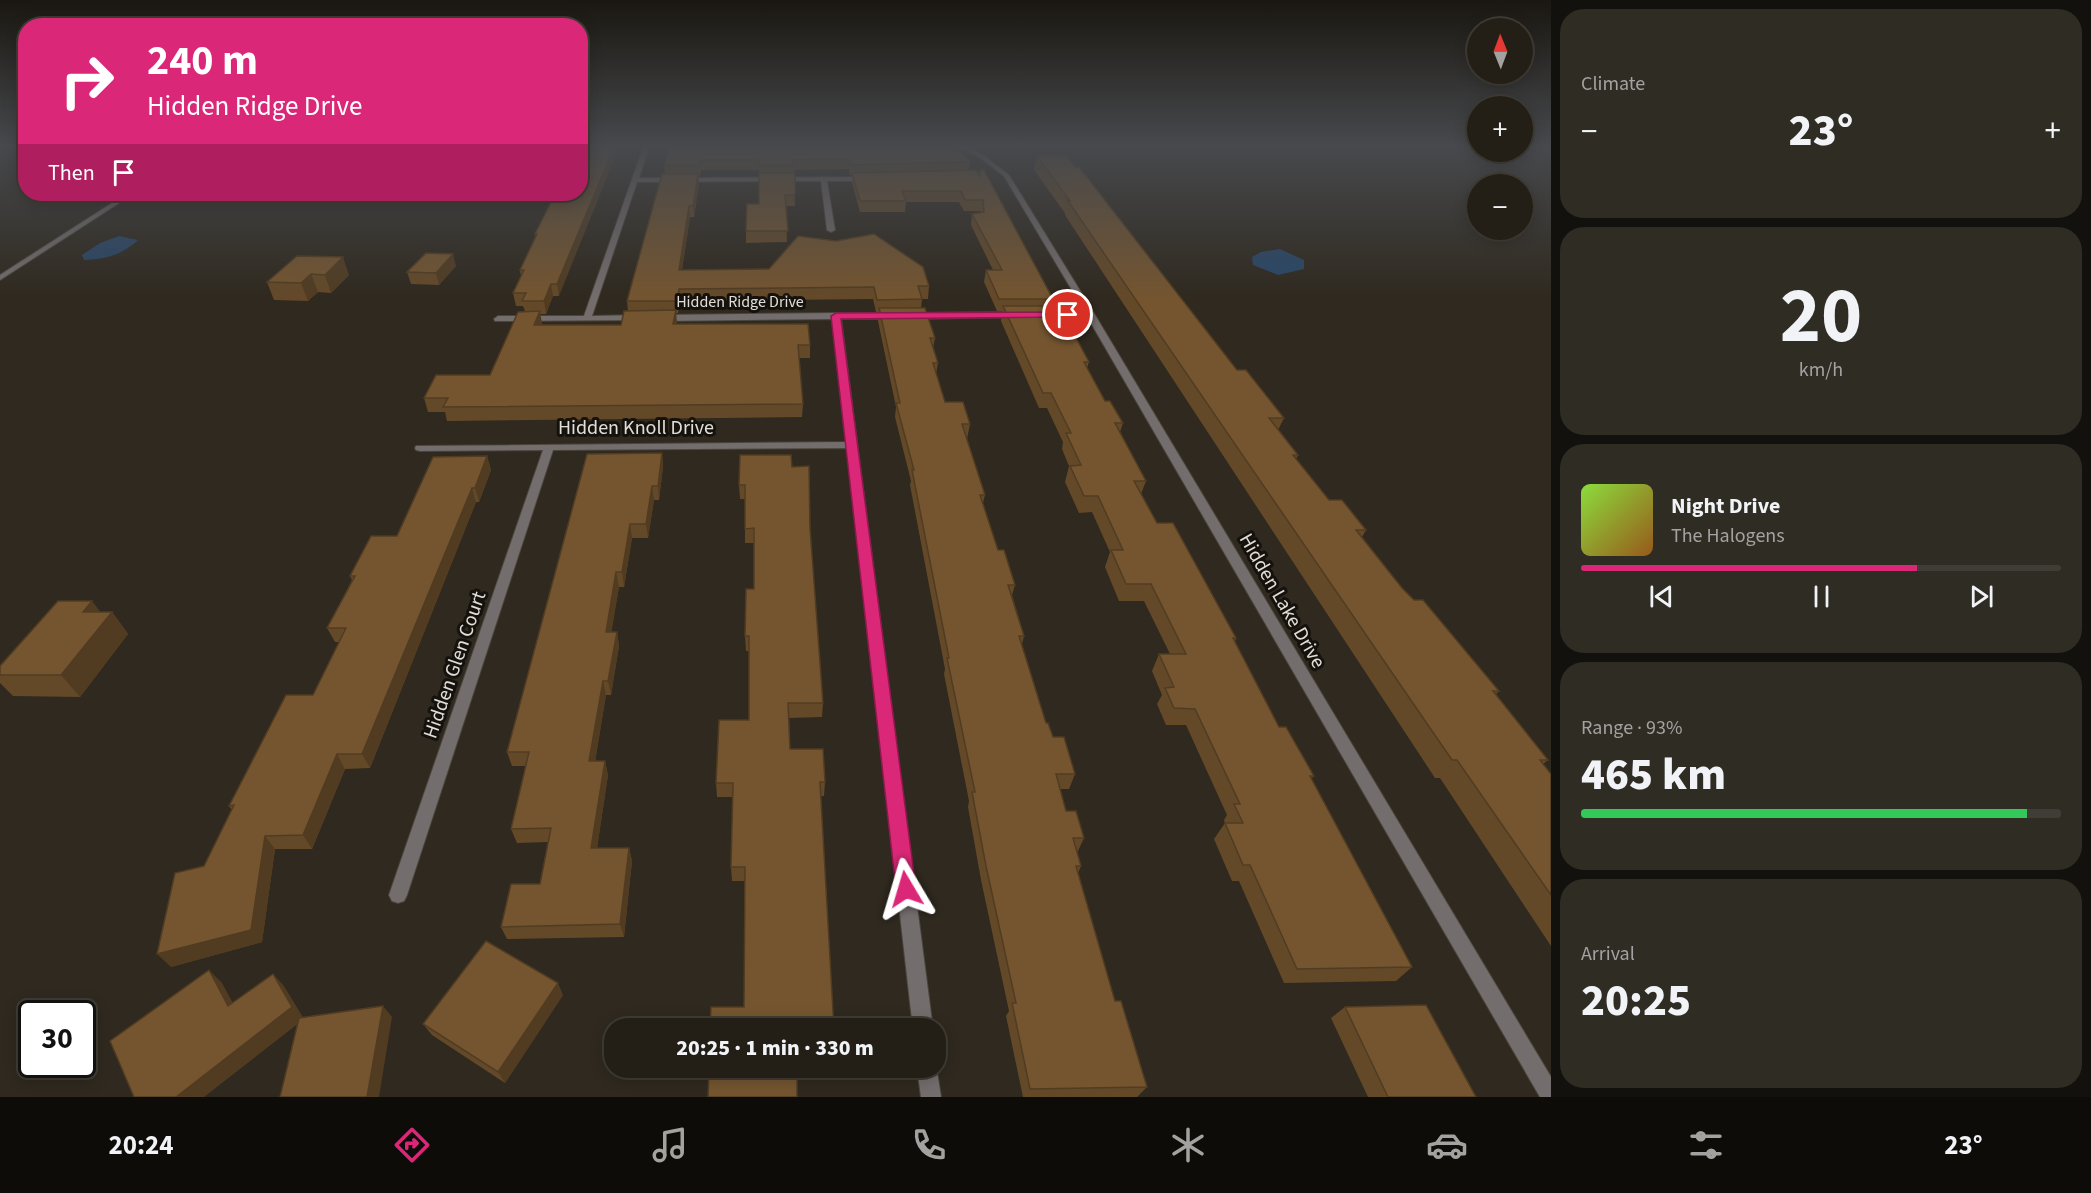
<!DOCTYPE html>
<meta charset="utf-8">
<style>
:root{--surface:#231f17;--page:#2f2c24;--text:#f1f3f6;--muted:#a3a2a1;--line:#403d36;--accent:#db2777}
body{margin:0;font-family:"Source Sans 3",sans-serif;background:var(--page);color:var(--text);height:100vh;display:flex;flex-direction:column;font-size:22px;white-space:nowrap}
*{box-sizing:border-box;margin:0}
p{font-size:20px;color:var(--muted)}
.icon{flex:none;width:33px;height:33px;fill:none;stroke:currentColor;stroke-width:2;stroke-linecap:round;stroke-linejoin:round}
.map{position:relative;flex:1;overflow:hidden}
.drawer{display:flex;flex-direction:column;gap:9px;padding:9px;background:#13110d;width:540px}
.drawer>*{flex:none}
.banner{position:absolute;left:18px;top:18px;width:570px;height:183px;border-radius:24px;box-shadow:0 3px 15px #0003,0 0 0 2px var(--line);background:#db2777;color:#fff;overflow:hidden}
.needle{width:39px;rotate:359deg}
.buttons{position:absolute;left:1467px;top:18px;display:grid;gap:12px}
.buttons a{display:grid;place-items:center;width:66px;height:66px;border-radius:50%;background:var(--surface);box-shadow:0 3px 15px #0003,0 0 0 2px var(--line);font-size:30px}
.speed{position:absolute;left:18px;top:1000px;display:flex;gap:12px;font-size:30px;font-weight:700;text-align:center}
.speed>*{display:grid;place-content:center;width:78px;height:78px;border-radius:50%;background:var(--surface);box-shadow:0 3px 15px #0003,0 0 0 2px var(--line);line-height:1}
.speed .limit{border:3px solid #111;border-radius:9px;background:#fff;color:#111}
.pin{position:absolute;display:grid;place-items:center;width:51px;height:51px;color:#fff;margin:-26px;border:3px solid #fff;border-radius:50%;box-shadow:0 2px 6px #0007}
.me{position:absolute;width:66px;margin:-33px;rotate:353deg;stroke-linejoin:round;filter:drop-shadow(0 0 4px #0008)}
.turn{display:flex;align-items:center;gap:21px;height:126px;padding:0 30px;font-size:27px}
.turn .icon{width:78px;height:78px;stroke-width:2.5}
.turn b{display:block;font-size:42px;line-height:51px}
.then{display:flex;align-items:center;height:57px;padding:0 30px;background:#0003;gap:12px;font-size:22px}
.big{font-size:45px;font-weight:800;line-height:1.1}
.drawer .widget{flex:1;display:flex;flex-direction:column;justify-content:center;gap:9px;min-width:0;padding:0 21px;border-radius:24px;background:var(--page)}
.drawer .dial{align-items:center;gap:0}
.dial b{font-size:78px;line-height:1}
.song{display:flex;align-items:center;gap:18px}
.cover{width:72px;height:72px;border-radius:9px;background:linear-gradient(135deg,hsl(90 70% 55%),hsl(30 70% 35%))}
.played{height:6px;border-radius:3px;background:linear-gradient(90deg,var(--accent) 70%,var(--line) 70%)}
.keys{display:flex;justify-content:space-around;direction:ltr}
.heat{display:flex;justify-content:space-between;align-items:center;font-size:33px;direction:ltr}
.charge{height:9px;border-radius:4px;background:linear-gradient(90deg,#34c759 93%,var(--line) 0)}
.trip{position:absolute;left:604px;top:1018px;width:342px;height:60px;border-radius:24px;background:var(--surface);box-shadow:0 3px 15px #0003,0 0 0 2px var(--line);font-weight:800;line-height:60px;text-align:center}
.tab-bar{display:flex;height:96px;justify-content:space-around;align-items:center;background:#0e0c09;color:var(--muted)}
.tab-bar .icon{width:42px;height:42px}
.tab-bar .on{color:var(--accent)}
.tab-bar b{font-size:27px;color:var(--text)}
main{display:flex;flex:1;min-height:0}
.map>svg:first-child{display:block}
</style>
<main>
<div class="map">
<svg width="1551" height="1097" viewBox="0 0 1551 1097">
<rect width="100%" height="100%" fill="#2f291f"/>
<g fill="#294768">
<path d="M119,236L138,240C122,255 106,259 84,260L82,255L100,243Z"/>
<path d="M1280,249L1304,260V269L1278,275L1253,265L1252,257L1261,252Z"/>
</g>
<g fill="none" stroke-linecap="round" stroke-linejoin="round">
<g stroke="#4b463c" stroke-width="2">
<g id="minor">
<path d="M644,145H650L639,178L868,177L871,179L868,181H827L835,230L831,232L827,230L821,181L637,182L592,316L638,315L642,318L641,320L495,321L494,319L498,316H584Z"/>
<path d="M955,145H962L983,155L1009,175L1095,315L1551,1077V1097H1540L1088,318H1049L1045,315L1049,312H1085L1004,176L979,157Z"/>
<path d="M1016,312L1019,313V317L914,319L910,316L914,313Z"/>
<path d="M836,313H893L897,316L893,319H841L933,1029H913L847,448L553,450L407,895L404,901L398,903L392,901L389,895L543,450L420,451L416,450L415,448L416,446L846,442L832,319L662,321L658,318L662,315Z"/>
<path d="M936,1065L941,1097H921L917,1068H936Z"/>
</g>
</g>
<g stroke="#4b463c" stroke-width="2">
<path id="tertiary" d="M126,194H133L0,280V275Z"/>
</g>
<use href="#minor" fill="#746d6d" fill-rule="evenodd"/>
<use href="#tertiary" fill="#746d6d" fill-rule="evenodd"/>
</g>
<g fill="#644929">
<path d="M670,145L970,162L969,171L979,174L980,170L1053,299L1052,306L1089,362L1087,368L1105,401L1123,423L1120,432L1146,481L1141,494L1157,523L1236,638L1235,642L1279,727L1314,776L1311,779L1412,967L1396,981L1284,983L1239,881H1232L1214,839L1225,823L1224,820L1227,815L1186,725H1166L1157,704L1162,695L1152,671L1159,654H1170L1144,601H1119L1105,567L1110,552L1092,512L1079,513L1065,482L1069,466L1062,449L1063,442L1047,408H1039L1001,321L1002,311H997L984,282L986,270H993L971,225L972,214L981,213V211H964L959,202H906L905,212H860L852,183V175H850L849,169L794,170L795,206H786L787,242L746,243V231L759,204V170H701L700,176H698L699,184L694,217H690L682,270L929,286L928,299H922L921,308L935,338L933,348L938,363L936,374L945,402L970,424L967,439L985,495L983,503L998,550L1015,585L1012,595L1024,636L1022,644L1046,723L1053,737L1075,774L1069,789H1060L1066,811L1084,838L1077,853L1081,866L1078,873L1115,1001L1147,1087L1137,1097H1023L1006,1016L1009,1011L981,880L968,807L969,801L944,674L945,669L910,485L911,481L895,417L896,407L878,321L879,312H876L873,299L680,301L678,313H676V324L810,345V358H799L803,404L802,417L447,421L445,412H428L424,398L490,375L525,311L523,306H516L513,293L521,276L520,270L536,238L535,234L555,194L559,296H553L546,314H540L542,325H621L628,311L627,301L665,174L664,165Z"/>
<path d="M965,145H1004L969,146Z"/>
<path d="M1037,156L1237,370L1284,418L1278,430L1298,455L1296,459L1329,500L1366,530L1362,537L1402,588L1499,691L1496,694L1548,760L1543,764L1551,774V946L1440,778H1435L1065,215V213L1034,170Z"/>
<path d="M297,256L349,275L331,293L318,292L308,301L274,300L267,282Z"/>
<path d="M456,266L439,285L411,284L407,272Z"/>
<path d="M662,453L663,467L659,500H654L648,538H632L624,587H619L611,632H617L619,646L611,695H606L595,761H605L608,775L597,848H629L632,861L624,937L507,939L501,927L540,884L548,842L517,843L511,829L526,766H512L507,752Z"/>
<path d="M487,456L491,470L479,502H476L370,768L345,769L312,849H275L262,942L171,967L204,866L232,810L229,806L313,695L339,642H335L327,628L352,580L350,576Z"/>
<path d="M792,467L810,528L823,703L822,717L789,718L790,749L825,782L824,796H821L744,1007L745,881H732L731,867L733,797H717L716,783L749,720V651H746L745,636L754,589V543H745V499H740L739,485Z"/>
<path d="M100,612H112L128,634L80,697L13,696L0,683V666Z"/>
<path d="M563,995L505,1083L432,1035L423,1024Z"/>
<path d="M1345,1007L1476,1097H1368L1331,1018Z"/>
</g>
<g fill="#513c22">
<path d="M615,145H620L559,296L557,284Z"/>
<path d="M698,174L699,184L694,217L693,206Z"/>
<path d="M689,206L690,217L680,282L679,270Z"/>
<path d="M453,254L456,266L439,285L436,273Z"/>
<path d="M343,257L349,275L331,293L325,275Z"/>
<path d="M311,274L318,292L308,301L301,283Z"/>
<path d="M551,284L553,296L546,314L544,301Z"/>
<path d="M679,289L680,301L678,313L677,301Z"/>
<path d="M676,310L677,323L675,337L673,324Z"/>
<path d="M540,311L542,324L537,338L534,325Z"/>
<path d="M662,453L663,467L659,500L658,486Z"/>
<path d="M487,456L491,470L479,502L475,488Z"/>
<path d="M652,486L654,500L648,538L646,524Z"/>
<path d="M472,488L476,502L370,768L362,754Z"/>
<path d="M630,524L632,538L624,587L622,572Z"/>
<path d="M616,572L619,587L609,647L606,632Z"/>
<path d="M92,601L106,619L112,612L128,634L80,697L61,675L83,612Z"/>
<path d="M617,632L619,646L611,695L608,681Z"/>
<path d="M603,681L606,695L593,775L589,761Z"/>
<path d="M337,754L345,769L312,849L303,835Z"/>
<path d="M605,761L608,775L595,862L591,848Z"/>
<path d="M265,836L275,849L262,942L171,967L157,954Z"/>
<path d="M629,848L632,861L624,937L620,924Z"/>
<path d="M209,970L222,983L241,1018L228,1006Z"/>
<path d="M273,974L284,986L304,1019L204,1097H176Z"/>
<path d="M558,983L563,995L505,1083L498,1072Z"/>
<path d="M383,1006L392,1017L379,1097H367Z"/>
</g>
<g fill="#745530" stroke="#513c22" stroke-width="1.5">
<path d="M585,145H615L557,284H551L544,301H522L526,293H513L524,270H520L537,234H535L555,194H580V153Z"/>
<path d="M670,145H956L970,162L850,165L849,159L793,160L794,165H759V160H700L699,165H664Z"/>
<path d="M1037,156H1066L1075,167H1079L1237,370H1246L1284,418H1269L1298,455H1293L1329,500H1342L1366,530H1356L1402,588L1414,600H1423L1499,691H1493L1548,760H1540L1551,774V895L1457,760H1452L1068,201H1070Z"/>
<path d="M976,170L980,176V170H984L1053,299H999L986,270H1002L972,214L984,212L983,200H965L961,191H902L906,201H860L852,173Z"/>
<path d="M759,173H795V195H785L788,231H746L747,204H759Z"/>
<path d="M662,174H698L693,206H689L679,270L769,269L798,236L836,241L874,234L923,267L929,286H918L922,299L877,300L874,287L679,289L677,301H627Z"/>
<path d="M426,253L453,254L436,273L407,272Z"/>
<path d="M297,256L343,257L325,275L311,274L301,283L267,282Z"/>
<path d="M1003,306H1059L1089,362H1084L1105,401H1110L1123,423H1115L1146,481H1134L1157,523H1173L1236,638H1233L1279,727H1286L1314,776H1310L1412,967L1297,969L1250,865H1243L1225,823H1243L1234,804H1240L1195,709L1174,708L1165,688L1174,687L1159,654H1186L1151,584H1126L1111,550H1123L1098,496H1084L1070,466L1081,465L1066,433H1071L1051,393H1043Z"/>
<path d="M879,308H925L935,338H930L938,363H933L945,402H963L970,424H962L985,495H980L998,550H1004L1015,585H1008L1024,636H1019L1046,723H1048L1053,737H1064L1075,774H1056L1066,811H1076L1084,838H1073L1081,866H1076L1115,1001H1121L1147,1087L1030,1089L1012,1003H1016L986,866L972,792H975L947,658H949L912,470H914L896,403H900Z"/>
<path d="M676,310L673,324H808L810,345H798L803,404L443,407L448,398H424L436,375H490L518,312L540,311L534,325H621L624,311Z"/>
<path d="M662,453L658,486H652L646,524H630L622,572H616L606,632H617L608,681H603L589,761H605L591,848H629L620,924L501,927L511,884H540L551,828L511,829L529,752H507L587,454Z"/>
<path d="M740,455H791L792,467L809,466L810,528L823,703H788L790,749H823L825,782H820L834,1029H710L711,1007H744L745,867H731L733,783H716L719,720H749V636H745L746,589H754V528L745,529V485H739Z"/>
<path d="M487,456L475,488H472L362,754H337L303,835L265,836L251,930L157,954L175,873L204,866L234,805L229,806L286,695H313L346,628H327L355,576H350L371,536H397L433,457Z"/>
<path d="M58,601H92L83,612H112L61,675H0V666Z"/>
<path d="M486,941L558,983L498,1072L423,1024Z"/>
<path d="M209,970L228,1006L273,974L292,1007L176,1097H134L110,1041Z"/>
<path d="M1426,1005L1476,1097H1388L1345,1007Z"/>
<path d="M383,1006L367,1097H280L299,1018Z"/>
<path d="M709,1068H797V1097H708Z"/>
</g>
<linearGradient id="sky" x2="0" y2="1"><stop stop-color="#1a1711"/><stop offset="0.49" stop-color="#47494d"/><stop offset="1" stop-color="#47494d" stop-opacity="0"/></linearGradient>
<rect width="1551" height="298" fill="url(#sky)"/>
<path fill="#db2777" stroke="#8e194d" stroke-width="1.5" d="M1068,312L1071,313V317L841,319L916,889L913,896L906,898L899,896L896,889L831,316L836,313Z"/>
<g text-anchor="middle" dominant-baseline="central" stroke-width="6" stroke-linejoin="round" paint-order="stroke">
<g font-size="16" fill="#e1ddd7" stroke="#15120e">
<text x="740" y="302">Hidden Ridge Drive</text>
</g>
<g font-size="20" fill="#e1ddd7" stroke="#15120e">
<text x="636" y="428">Hidden Knoll Drive</text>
<text transform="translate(1282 601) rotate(60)">Hidden Lake Drive</text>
<text transform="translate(455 665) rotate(-71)">Hidden Glen Court</text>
</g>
</g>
</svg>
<div class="buttons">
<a><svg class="needle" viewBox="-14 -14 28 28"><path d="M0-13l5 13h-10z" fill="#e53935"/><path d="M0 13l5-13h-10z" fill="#a3a2a1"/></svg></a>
<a>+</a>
<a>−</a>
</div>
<div class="speed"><div class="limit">30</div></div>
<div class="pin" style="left:1068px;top:315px;background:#d93025"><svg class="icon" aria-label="arrive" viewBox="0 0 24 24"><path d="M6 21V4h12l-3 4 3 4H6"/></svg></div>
<svg class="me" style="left:906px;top:889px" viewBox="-20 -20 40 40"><path d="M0-17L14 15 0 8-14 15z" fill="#db2777" stroke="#fff" stroke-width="4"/></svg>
<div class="trip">20:25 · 1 min · 330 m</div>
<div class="banner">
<div class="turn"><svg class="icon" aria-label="right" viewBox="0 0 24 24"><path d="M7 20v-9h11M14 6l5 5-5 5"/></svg><div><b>240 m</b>Hidden Ridge Drive</div></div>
<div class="then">Then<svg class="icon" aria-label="arrive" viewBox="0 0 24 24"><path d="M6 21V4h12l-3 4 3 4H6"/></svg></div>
</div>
</div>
<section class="drawer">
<div class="widget"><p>Climate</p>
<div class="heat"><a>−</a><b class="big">23°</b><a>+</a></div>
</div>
<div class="widget dial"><b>20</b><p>km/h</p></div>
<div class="widget">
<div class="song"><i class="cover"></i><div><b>Night Drive</b><p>The Halogens</p></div></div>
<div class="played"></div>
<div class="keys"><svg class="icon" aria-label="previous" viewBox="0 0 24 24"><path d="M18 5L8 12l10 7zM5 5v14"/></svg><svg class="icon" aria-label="pause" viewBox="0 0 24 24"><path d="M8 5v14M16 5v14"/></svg><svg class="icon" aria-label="next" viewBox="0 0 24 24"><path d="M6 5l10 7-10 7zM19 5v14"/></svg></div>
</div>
<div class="widget"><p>Range · 93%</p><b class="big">465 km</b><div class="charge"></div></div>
<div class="widget"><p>Arrival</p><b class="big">20:25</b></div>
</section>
</main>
<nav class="tab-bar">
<b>20:24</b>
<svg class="icon on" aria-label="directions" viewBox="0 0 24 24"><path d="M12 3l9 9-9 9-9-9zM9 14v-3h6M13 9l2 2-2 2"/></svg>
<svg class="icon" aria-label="music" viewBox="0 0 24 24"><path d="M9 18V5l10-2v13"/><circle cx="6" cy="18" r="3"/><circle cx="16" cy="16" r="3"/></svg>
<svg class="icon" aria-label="phone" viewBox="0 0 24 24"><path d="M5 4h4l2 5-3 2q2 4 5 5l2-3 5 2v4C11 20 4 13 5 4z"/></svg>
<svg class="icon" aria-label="climate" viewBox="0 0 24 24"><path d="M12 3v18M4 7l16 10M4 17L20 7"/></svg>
<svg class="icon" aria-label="car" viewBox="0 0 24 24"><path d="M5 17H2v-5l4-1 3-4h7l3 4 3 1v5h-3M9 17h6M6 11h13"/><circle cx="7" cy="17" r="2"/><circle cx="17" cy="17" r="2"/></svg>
<svg class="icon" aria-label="filters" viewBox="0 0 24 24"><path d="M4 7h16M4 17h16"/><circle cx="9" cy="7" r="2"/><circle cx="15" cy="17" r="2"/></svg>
<b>23°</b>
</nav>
